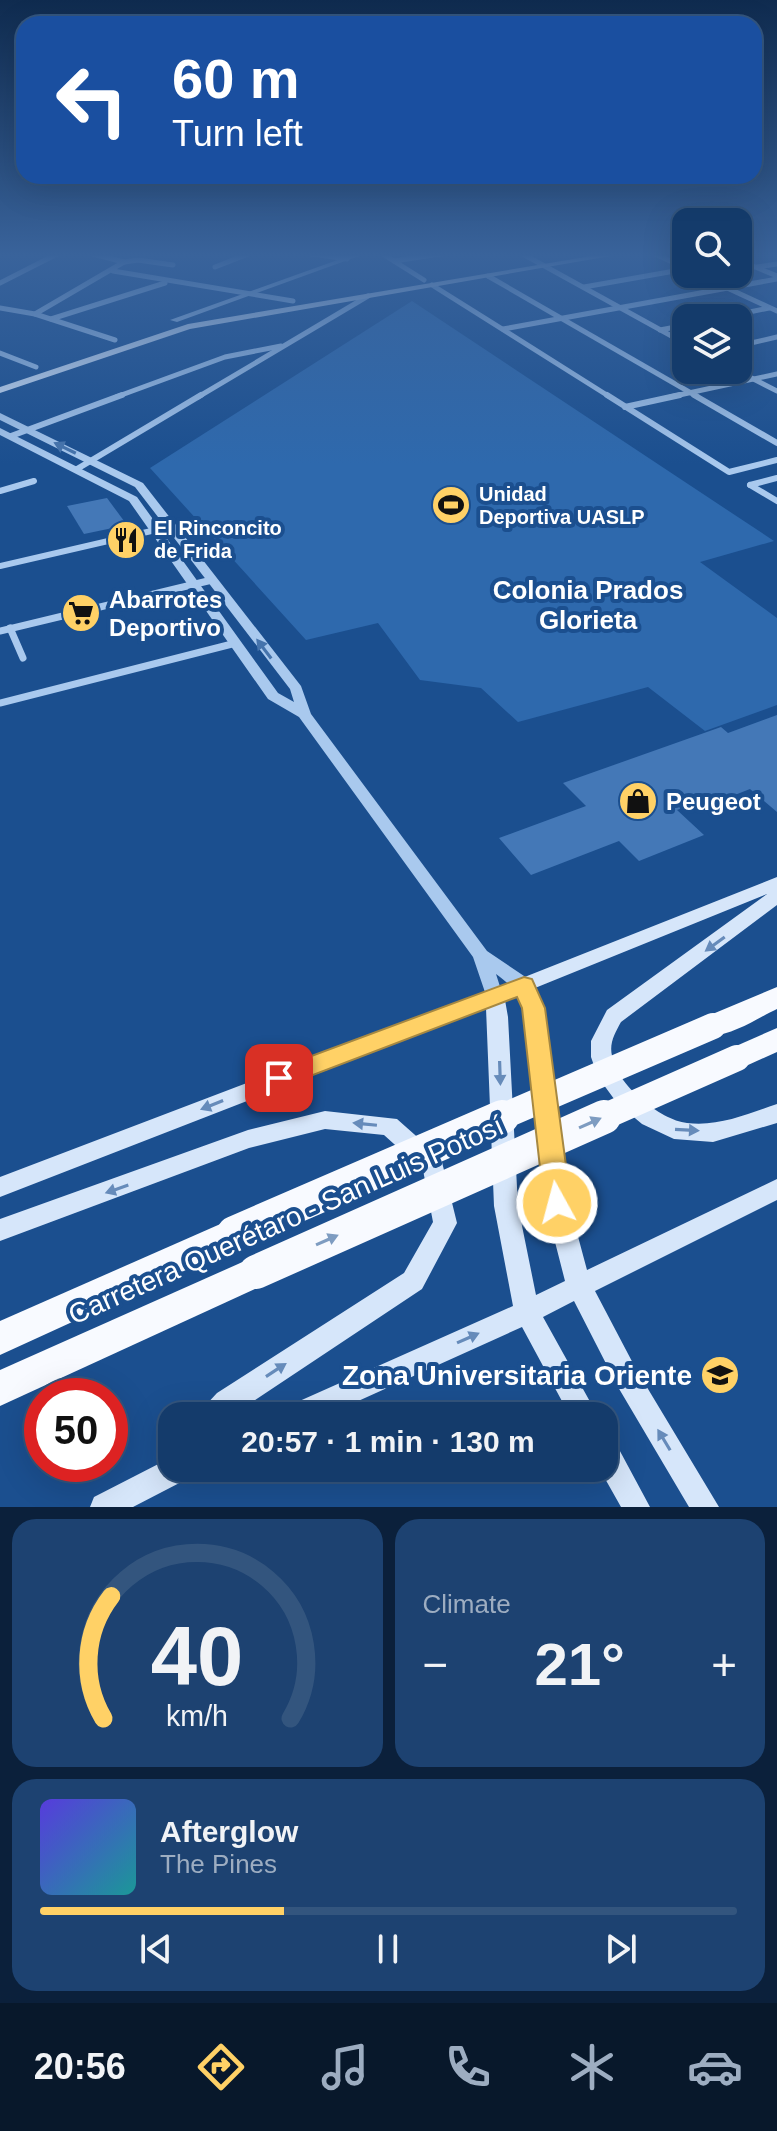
<!DOCTYPE html>
<meta charset="utf-8">
<style>
:root{--surface:#143b6b;--page:#1d4271;--text:#f1f3f6;--muted:#9dadc1;--line:#33557e;--accent:#ffd166}
body{margin:0;font-family:Arial,sans-serif;background:var(--page);color:var(--text);height:100vh;display:flex;flex-direction:column;font-size:30px;white-space:nowrap}
*{box-sizing:border-box;margin:0}
p{font-size:26px;color:var(--muted)}
.icon{flex:none;width:44px;height:44px;fill:none;stroke:currentColor;stroke-width:2;stroke-linecap:round;stroke-linejoin:round}
.map{position:relative;height:1507px;overflow:hidden}
.side{display:flex;flex-direction:column;gap:12px;padding:12px;background:#0b203b;flex:1}
.side>*{flex:none}
.guide{position:absolute;left:16px;top:16px;width:746px;height:168px;border-radius:24px;box-shadow:0 8px 32px #0002,0 0 0 2px var(--line);background:#1a4fa0;color:#fff;overflow:hidden}
.tools{position:absolute;left:672px;top:208px;display:grid;gap:16px}
.tools a{display:grid;place-items:center;width:80px;height:80px;border-radius:16px;background:var(--surface);box-shadow:0 8px 32px #0002,0 0 0 2px var(--line);font-size:40px}
.speed{position:absolute;left:24px;top:1378px;display:flex;gap:16px;font-size:40px;font-weight:700;text-align:center}
.speed>*{display:grid;place-content:center;width:104px;height:104px;border-radius:50%;background:var(--surface);box-shadow:0 8px 32px #0002,0 0 0 2px var(--line);line-height:1}
.speed .limit{border:12px solid #d22;background:#fff;color:#111}
.pin{position:absolute;display:grid;place-items:center;width:68px;height:68px;color:#fff;margin:-34px;border-radius:16px;box-shadow:0 4px 12px #0006}
.me{position:absolute;width:88px;margin:-44px;rotate:353deg;stroke-linejoin:round;filter:drop-shadow(0 0 6px #0008)}
.turn{display:flex;align-items:center;gap:28px;height:168px;padding:0 24px;font-size:36px}
.turn .icon{width:104px;height:104px;stroke-width:2.5}
.turn b{display:block;font-size:56px;line-height:68px}
.big{font-size:60px;font-weight:700;line-height:1.1}
.side .card{flex:1;display:flex;flex-direction:column;justify-content:center;gap:12px;min-width:0;padding:0 28px;border-radius:24px;background:var(--page)}
.side .dial{align-items:center;gap:0}
.dial svg{height:208px;overflow:visible;fill:none;stroke:var(--line);stroke-width:7;stroke-linecap:round;text-anchor:middle}
.dial text{fill:var(--text);stroke:none}
.song{display:flex;align-items:center;gap:24px}
.cover{width:96px;height:96px;border-radius:12px;background:linear-gradient(135deg,hsl(250 70% 55%),hsl(180 70% 35%))}
.played{height:8px;border-radius:4px;background:linear-gradient(90deg,var(--accent) 35%,var(--line) 35%)}
.keys{display:flex;justify-content:space-around;direction:ltr}
.heat{display:flex;justify-content:space-between;align-items:center;font-size:44px;direction:ltr}
.side .tiles{flex:1;display:grid;gap:12px;grid-template-columns:1fr 1fr}
.card:last-child{grid-column:span 2}
.trip{position:absolute;left:158px;top:1402px;width:460px;height:80px;border-radius:24px;background:var(--surface);box-shadow:0 8px 32px #0002,0 0 0 2px var(--line);font-weight:700;line-height:80px;text-align:center}
.menu{display:flex;height:128px;justify-content:space-around;align-items:center;background:#08182b;color:var(--muted)}
.menu .icon{width:56px;height:56px}
.menu .on{color:var(--accent)}
.menu b{font-size:36px;color:var(--text)}
.map>svg:first-child{display:block}
</style>
<div class="map">
<svg width="777" height="1507" viewBox="0 0 777 1507">
<rect width="100%" height="100%" fill="#1b4f8f"/>
<path fill="#2e69ad" d="M412,301L774,541L700,562L777,618V705L705,731L648,687L518,722L481,688L420,680L378,623L306,640L150,468Z"/>
<g fill="#4478b7">
<path d="M107,498L127,525L84,534L67,506Z"/>
<path d="M777,715V812L750,789L722,800L716,795L677,810L704,835L639,861L619,841L531,875L499,838L586,806L563,783L721,727L728,733Z"/>
</g>
<g fill="none" stroke-linecap="round" stroke-linejoin="round">
<g stroke="#a9c9ee" stroke-width="5">
<path d="M306,253L347,259"/>
<path d="M381,253L424,280"/>
<path d="M521,253L686,344"/>
<path d="M653,253L685,268"/>
<path d="M738,260L777,276"/>
<path d="M394,261L446,253"/>
<path d="M124,262L138,260L173,265"/>
<path d="M215,267L251,253"/>
<path d="M757,267L777,264"/>
<path d="M113,271L293,301"/>
<path d="M697,274L777,311"/>
<path d="M488,276L698,397"/>
<path d="M0,283L59,253"/>
<path d="M432,285L610,397"/>
<path d="M584,287L686,269"/>
<path d="M0,308L35,314L115,340"/>
<path d="M35,314L124,262L89,253"/>
<path d="M720,318L769,308"/>
<path d="M51,319L165,283"/>
<path d="M503,329L777,279"/>
<path d="M660,330L686,325"/>
<path d="M738,346L777,337"/>
<path d="M0,353L36,367"/>
<path d="M736,370L777,391"/>
<path d="M116,397L225,357L281,346"/>
<path d="M198,397L368,296"/>
<path d="M670,397L777,374"/>
</g>
<g stroke="#a9c9ee" stroke-width="6">
<path d="M607,395L729,472L777,460"/>
<path d="M694,395L777,443"/>
<path d="M625,407L680,395"/>
<path d="M11,436L122,395"/>
<path d="M77,469L201,395"/>
<path d="M750,485L777,501"/>
<path d="M750,485L777,478"/>
<path d="M0,491L34,481"/>
<path d="M0,566L173,526"/>
<path d="M209,581L212,580"/>
</g>
<g stroke="#a9c9ee" stroke-width="7">
<path d="M10,628L23,658"/>
<path d="M0,631L212,580"/>
<path d="M0,703L236,643"/>
</g>
<g fill="#a9c9ee" fill-rule="evenodd">
<path d="M357,253H367L177,322L170,320Z"/>
<path d="M0,413L143,483L301,686L311,714L487,951L530,980L533,985L530,990C517,994 506,981 496,974L503,996L500,1001L494,1003L488,1001L473,957L299,717L268,699L129,501L0,435V428L137,497L278,693L294,702L290,689L135,487L0,420Z"/>
</g>
<g fill="#d6e6fa" fill-rule="evenodd">
<path d="M609,253H628L190,329L0,393V387L188,324Z"/>
<path d="M777,877V905L621,1022C615,1033 609,1043 612,1056C616,1084 660,1120 687,1123C718,1127 748,1114 777,1104V1123L713,1142L674,1139L642,1124L617,1103L598,1077L591,1057V1041L607,1010L767,894L535,988L544,1008L569,1203L587,1270L777,1179V1200L595,1291L636,1369L719,1507H689L618,1387L574,1301L543,1317L598,1416H570L522,1327L325,1416H282L286,1407L513,1306L494,1206L486,1008L0,1197V1177L517,980ZM518,995L524,1008L545,1203L565,1281L536,1295L518,1206L508,1017L505,1000Z"/>
<path d="M325,1111L397,1119L441,1158L457,1223L422,1289L231,1416H200L204,1407L217,1393L404,1273L433,1222L423,1170L384,1135L325,1129L249,1148L0,1241V1219L248,1130Z"/>
<path d="M604,1436L614,1440L650,1507H621L599,1468H604Z"/>
<path d="M172,1457V1468H193L189,1478L133,1507H90L94,1497Z"/>
</g>
<g fill="#f8faff" fill-rule="evenodd">
<path d="M777,987V1009C757,1018 725,1041 703,1034L699,1026L703,1018Z"/>
<path d="M777,1028V1052L737,1070L727,1066L723,1058L727,1050Z"/>
<path d="M234,1218L245,1223L250,1233L245,1243L0,1355V1321Z"/>
<path d="M256,1256L268,1261L273,1272L268,1283L0,1406V1370Z"/>
</g>
<g stroke="#f8faff" stroke-width="26">
<path d="M497,1119L713,1026"/>
<path d="M599,1119L737,1058"/>
</g>
<g stroke="#f8faff" stroke-width="34">
<path d="M234,1233L502,1117"/>
<path d="M256,1272L604,1117"/>
</g>
</g>
<defs><path id="oneway-solid" d="M-6-.8H1V-3.2L6.5 0L1 3.2V.8H-6Z" transform="scale(2)"/></defs>
<g fill="#4674ac">
<use href="#oneway-solid" transform="translate(65 448) rotate(-154)"/>
<use href="#oneway-solid" transform="translate(264 649) rotate(-127)"/>
</g>
<g fill="#668bba">
<use href="#oneway-solid" transform="translate(715 944) rotate(144)"/>
<use href="#oneway-solid" transform="translate(500 1073) rotate(88)"/>
<use href="#oneway-solid" transform="translate(212 1105) rotate(158)"/>
<use href="#oneway-solid" transform="translate(365 1124) rotate(-174)"/>
<use href="#oneway-solid" transform="translate(687 1130) rotate(3)"/>
<use href="#oneway-solid" transform="translate(117 1189) rotate(161)"/>
<use href="#oneway-solid" transform="translate(468 1338) rotate(-24)"/>
<use href="#oneway-solid" transform="translate(276 1370) rotate(-33)"/>
<use href="#oneway-solid" transform="translate(664 1440) rotate(-121)"/>
</g>
<g fill="#7e9cc1">
<use href="#oneway-solid" transform="translate(590 1123) rotate(-24)"/>
<use href="#oneway-solid" transform="translate(327 1240) rotate(-24)"/>
</g>
<linearGradient id="sky" x2="0" y2="1"><stop stop-color="#0f2b4f"/><stop offset="0.55" stop-color="#39639b"/><stop offset="1" stop-color="#39639b" stop-opacity="0"/></linearGradient>
<rect width="777" height="464" fill="url(#sky)"/>
<path fill="#ffd166" stroke="#a68842" stroke-width="2" d="M524,977L532,979L545,1008L571,1203L567,1212L557,1215L548,1212L544,1203L522,1008L517,997L279,1088L271,1085L267,1078L271,1071Z"/>
<defs>
<g id="stadium-disc" transform="scale(2)"><circle r="9.5" fill="#ffd166" stroke="#1b4f8f"/><path d="M0-5a6.5 5 0 1 0 0 10a6.5 5 0 1 0 0-10ZM-3.5-1.8h7v3.6h-7Z" fill="#111"/></g>
<g id="restaurant-disc" transform="scale(2)"><circle r="9.5" fill="#ffd166" stroke="#1b4f8f"/><path d="M-5-6h1v4h1v-4h1v4h1v-4h1v5L-1.5 .5V6h-2V.5L-5-1ZM5-6V6H3V1.5H1.5Q1.5-4 5-6Z" fill="#111"/></g>
<g id="supermarket-disc" transform="scale(2)"><circle r="9.5" fill="#ffd166" stroke="#1b4f8f"/><path d="M-6-5.5h2.5l.6 2H6L4.5 2H-2.5L-4.4-4H-6ZM-1.5 3.2a1.3 1.3 0 1 0 .1 0ZM3 3.2a1.3 1.3 0 1 0 .1 0Z" fill="#111"/></g>
<g id="shop-disc" transform="scale(2)"><circle r="9.5" fill="#ffd166" stroke="#1b4f8f"/><path d="M-5-2.5h2.3a2.7 3.5 0 0 1 5.4 0H5L5.5 6h-11ZM-1.5-2.5h3a1.5 2.3 0 0 0-3 0Z" fill="#111"/></g>
<g id="university-disc" transform="scale(2)"><circle r="9.5" fill="#ffd166" stroke="#1b4f8f"/><path d="M0-5L7-2L0 1L-7-2ZM-4 1L0 2.5L4 1V4Q0 6-4 4Z" fill="#111"/></g>
</defs>
<g fill-rule="evenodd">
<use href="#stadium-disc" x="451" y="505"/>
<use href="#restaurant-disc" x="126" y="540"/>
<use href="#supermarket-disc" x="81" y="613"/>
<use href="#shop-disc" x="638" y="801"/>
<use href="#university-disc" x="720" y="1375"/>
</g>
<g text-anchor="middle" dominant-baseline="central" stroke-width="8" stroke-linejoin="round" paint-order="stroke">
<g font-size="20" font-weight="bold" fill="#fff" stroke="#1b4f8f" text-anchor="start">
<text x="479" y="494">Unidad<tspan x="479" dy="23">Deportiva UASLP</tspan></text>
<text x="154" y="528">El Rinconcito<tspan x="154" dy="23">de Frida</tspan></text>
</g>
<g font-size="24" font-weight="bold" fill="#fff" stroke="#1b4f8f" text-anchor="start">
<text x="109" y="599">Abarrotes<tspan x="109" dy="28">Deportivo</tspan></text>
<text x="666" y="801">Peugeot</text>
</g>
<g font-size="26" font-weight="bold" fill="#fff" stroke="#1b4f8f">
<text x="588" y="590">Colonia Prados<tspan x="588" dy="30">Glorieta</tspan></text>
</g>
<g font-size="28" fill="#fff" stroke="#1b4f8f">
<text transform="translate(286 1220) rotate(-24)">Carretera Querétaro - San Luis Potosí</text>
</g>
<g font-size="28" font-weight="bold" fill="#fff" stroke="#1b4f8f" text-anchor="end">
<text x="692" y="1375">Zona Universitaria Oriente</text>
</g>
</g>
</svg>
<div class="tools">
<a><svg class="icon" aria-label="search" viewBox="0 0 24 24"><circle cx="10" cy="10" r="6"/><path d="M15 15l6 6"/></svg></a>
<a><svg class="icon" aria-label="layers" viewBox="0 0 24 24"><path d="M12 4l9 5-9 5-9-5zM3 14l9 5 9-5"/></svg></a>
</div>
<div class="speed"><div class="limit">50</div></div>
<div class="pin" style="left:279px;top:1078px;background:#d93025"><svg class="icon" aria-label="arrive" viewBox="0 0 24 24"><path d="M6 21V4h12l-3 4 3 4H6"/></svg></div>
<svg class="me" style="left:557px;top:1203px" viewBox="-20 -20 40 40"><circle r="17" fill="#ffd166" stroke="#fff" stroke-width="3"/><path d="M0-11L8 9 0 5-8 9z" fill="#fff"/></svg>
<div class="trip">20:57 · 1 min · 130 m</div>
<div class="guide">
<div class="turn"><svg class="icon" aria-label="left" viewBox="0 0 24 24"><path d="M17 20v-9H6M10 6l-5 5 5 5"/></svg><div><b>60 m</b>Turn left</div></div>
</div>
</div>
<section class="side">
<div class="tiles">
<div class="card dial"><svg viewBox="0 0 100 80">
<path d="M14 69A42 42 0 1 1 86 69"/>
<path d="M14 69A42 42 0 0 1 17 22" stroke="#ffd166"/>
<text x="50" y="56" font-size="32" font-weight="700">40</text>
<text x="50" y="72" font-size="11">km/h</text>
</svg></div>
<div class="card"><p>Climate</p>
<div class="heat"><a>−</a><b class="big">21°</b><a>+</a></div>
</div>
<div class="card">
<div class="song"><i class="cover"></i><div><b>Afterglow</b><p>The Pines</p></div></div>
<div class="played"></div>
<div class="keys"><svg class="icon" aria-label="previous" viewBox="0 0 24 24"><path d="M18 5L8 12l10 7zM5 5v14"/></svg><svg class="icon" aria-label="pause" viewBox="0 0 24 24"><path d="M8 5v14M16 5v14"/></svg><svg class="icon" aria-label="next" viewBox="0 0 24 24"><path d="M6 5l10 7-10 7zM19 5v14"/></svg></div>
</div>
</div>
</section>
<nav class="menu">
<b>20:56</b>
<svg class="icon on" aria-label="directions" viewBox="0 0 24 24"><path d="M12 3l9 9-9 9-9-9zM9 14v-3h6M13 9l2 2-2 2"/></svg>
<svg class="icon" aria-label="music" viewBox="0 0 24 24"><path d="M9 18V5l10-2v13"/><circle cx="6" cy="18" r="3"/><circle cx="16" cy="16" r="3"/></svg>
<svg class="icon" aria-label="phone" viewBox="0 0 24 24"><path d="M5 4h4l2 5-3 2q2 4 5 5l2-3 5 2v4C11 20 4 13 5 4z"/></svg>
<svg class="icon" aria-label="climate" viewBox="0 0 24 24"><path d="M12 3v18M4 7l16 10M4 17L20 7"/></svg>
<svg class="icon" aria-label="car" viewBox="0 0 24 24"><path d="M5 17H2v-5l4-1 3-4h7l3 4 3 1v5h-3M9 17h6M6 11h13"/><circle cx="7" cy="17" r="2"/><circle cx="17" cy="17" r="2"/></svg>
</nav>
